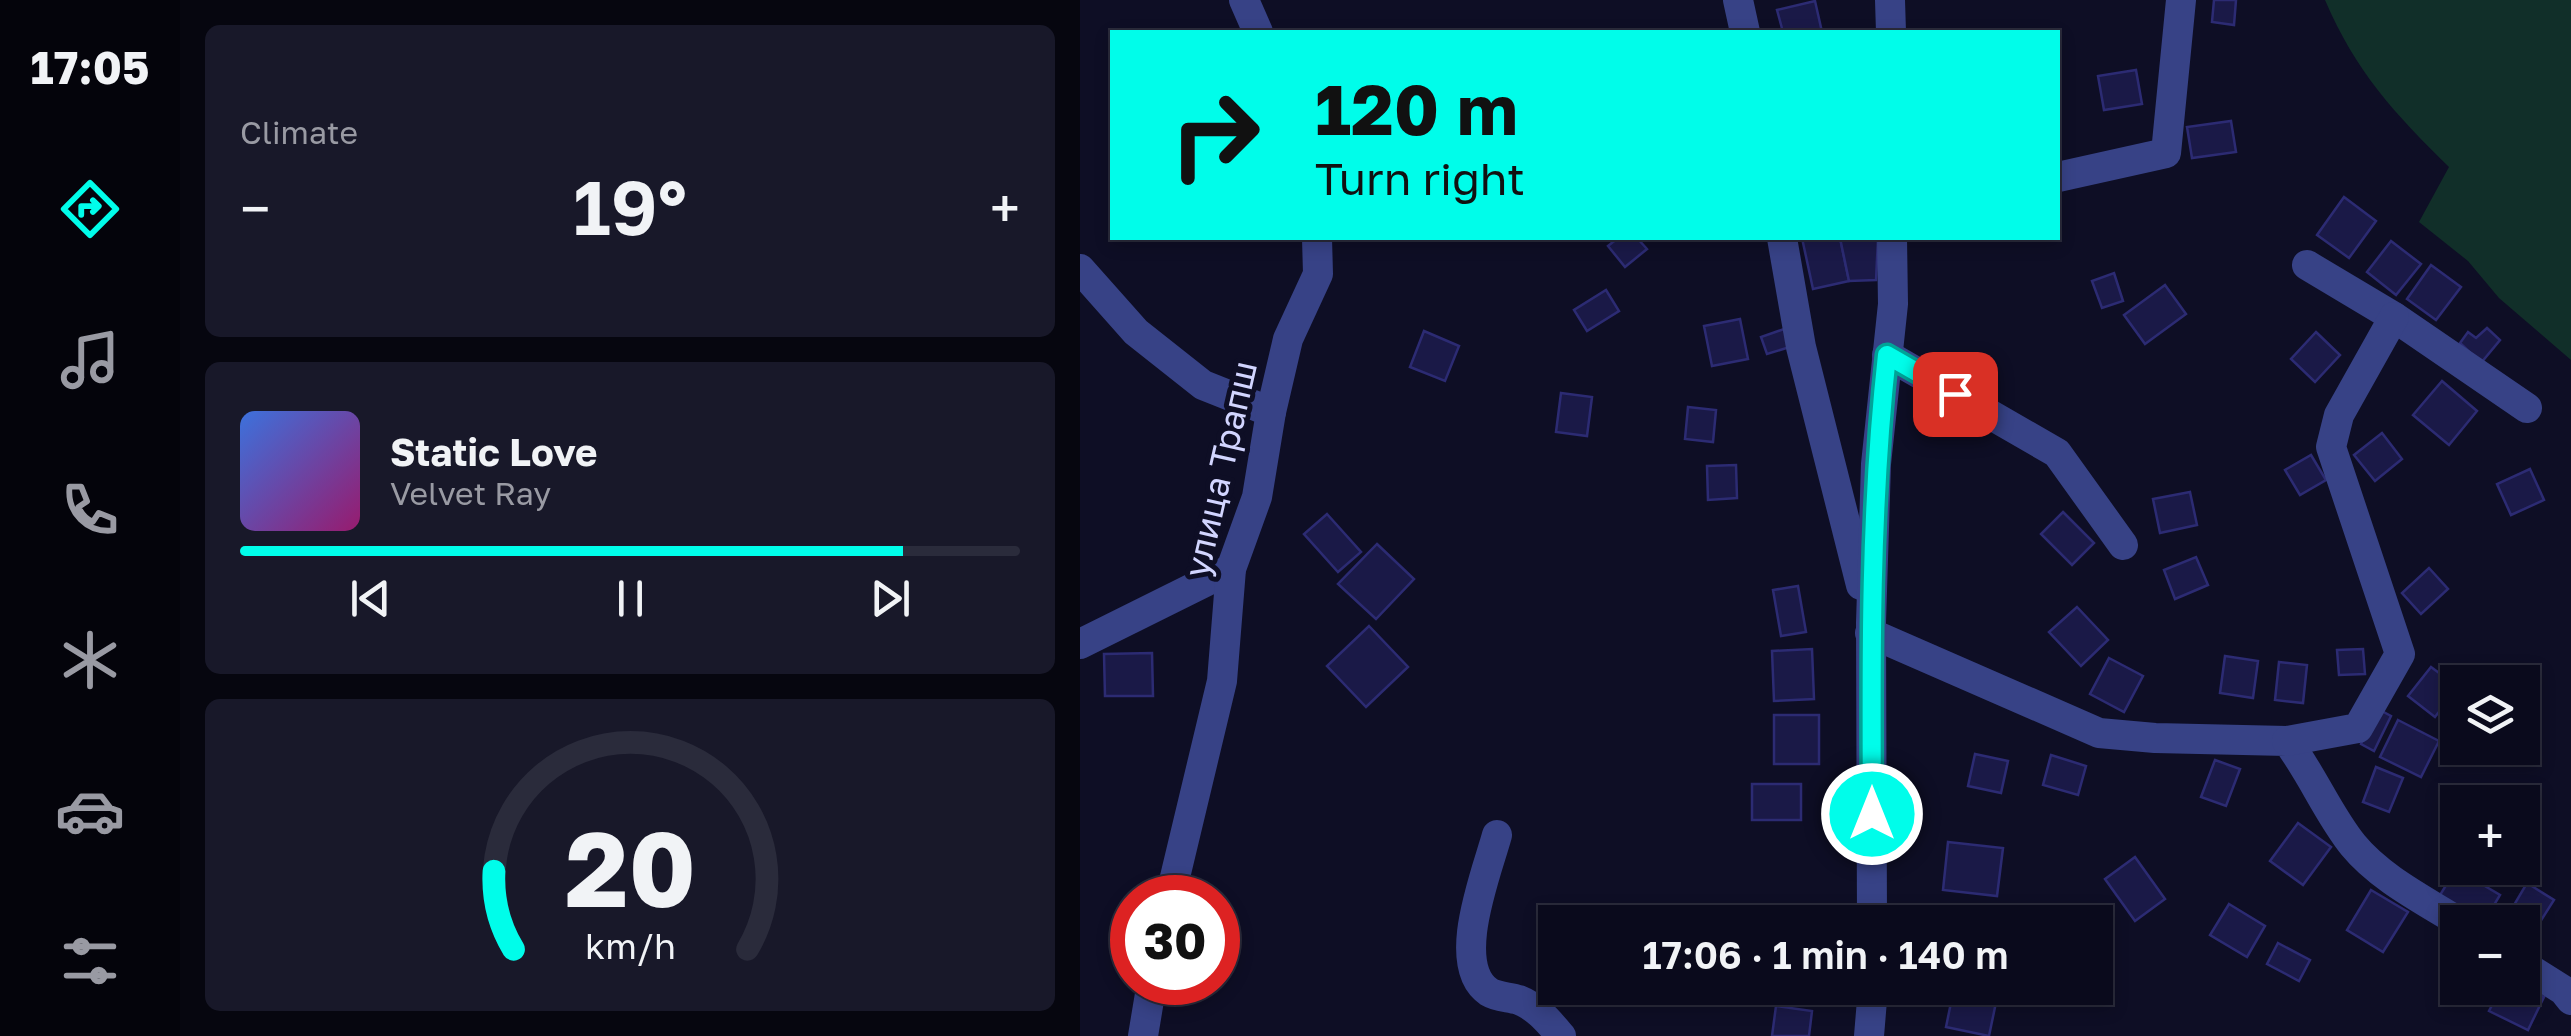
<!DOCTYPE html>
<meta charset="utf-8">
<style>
:root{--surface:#0a0a1c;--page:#181829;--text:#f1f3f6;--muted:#999aa3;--line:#2a2b3b;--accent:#00fdea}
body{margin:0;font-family:"Golos Text",sans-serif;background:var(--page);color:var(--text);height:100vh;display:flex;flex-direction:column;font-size:38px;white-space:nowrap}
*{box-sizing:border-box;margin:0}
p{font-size:32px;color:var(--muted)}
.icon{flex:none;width:55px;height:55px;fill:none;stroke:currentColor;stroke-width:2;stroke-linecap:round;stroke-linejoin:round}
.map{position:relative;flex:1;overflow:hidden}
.sheet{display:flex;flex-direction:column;gap:25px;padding:25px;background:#06060f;width:900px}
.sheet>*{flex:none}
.guide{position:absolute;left:30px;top:30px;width:950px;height:210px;border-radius:0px;box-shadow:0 5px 15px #0003,0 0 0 2px var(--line);background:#00fdea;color:#111;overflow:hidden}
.buttons{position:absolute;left:1360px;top:665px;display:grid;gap:20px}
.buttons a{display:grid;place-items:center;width:100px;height:100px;border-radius:0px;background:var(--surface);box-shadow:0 5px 15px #0003,0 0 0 2px var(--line);font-size:50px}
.speed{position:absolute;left:30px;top:875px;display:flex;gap:20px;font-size:50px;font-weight:700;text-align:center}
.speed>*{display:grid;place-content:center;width:130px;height:130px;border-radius:50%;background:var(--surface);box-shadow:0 5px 15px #0003,0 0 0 2px var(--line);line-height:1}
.speed .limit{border:15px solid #d22;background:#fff;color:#111}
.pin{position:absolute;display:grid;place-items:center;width:85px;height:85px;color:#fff;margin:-42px;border-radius:20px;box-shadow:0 5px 15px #0006}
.me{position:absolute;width:110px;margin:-55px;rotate:0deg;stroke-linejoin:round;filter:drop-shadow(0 0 8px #0008)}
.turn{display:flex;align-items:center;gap:35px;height:210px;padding:0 40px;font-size:45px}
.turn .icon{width:130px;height:130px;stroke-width:2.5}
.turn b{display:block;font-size:70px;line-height:85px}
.big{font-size:75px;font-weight:600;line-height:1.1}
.sheet .widget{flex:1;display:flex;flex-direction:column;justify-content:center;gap:15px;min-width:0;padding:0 35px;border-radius:15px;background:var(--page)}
.sheet .dial{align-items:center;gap:0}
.dial svg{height:260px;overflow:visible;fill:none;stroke:var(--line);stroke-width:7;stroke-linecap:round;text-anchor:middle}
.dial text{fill:var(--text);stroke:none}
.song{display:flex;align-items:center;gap:30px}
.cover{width:120px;height:120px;border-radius:15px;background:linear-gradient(135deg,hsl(220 70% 55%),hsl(320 70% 35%))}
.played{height:10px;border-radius:5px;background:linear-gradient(90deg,var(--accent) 85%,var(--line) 85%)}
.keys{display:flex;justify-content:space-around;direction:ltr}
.heat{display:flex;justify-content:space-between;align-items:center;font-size:55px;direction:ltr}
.trip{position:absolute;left:458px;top:905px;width:575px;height:100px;border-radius:0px;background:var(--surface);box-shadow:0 5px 15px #0003,0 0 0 2px var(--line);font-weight:600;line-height:100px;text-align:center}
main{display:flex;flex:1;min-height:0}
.tab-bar{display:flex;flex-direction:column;width:180px;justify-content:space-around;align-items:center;background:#04040b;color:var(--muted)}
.tab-bar .icon{width:70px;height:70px}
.tab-bar .selected{color:var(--accent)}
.tab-bar b{font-size:45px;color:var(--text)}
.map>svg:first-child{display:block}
</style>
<main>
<nav class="tab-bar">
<b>17:05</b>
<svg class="icon selected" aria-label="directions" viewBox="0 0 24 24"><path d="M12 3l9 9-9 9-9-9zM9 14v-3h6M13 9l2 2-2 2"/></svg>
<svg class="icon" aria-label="music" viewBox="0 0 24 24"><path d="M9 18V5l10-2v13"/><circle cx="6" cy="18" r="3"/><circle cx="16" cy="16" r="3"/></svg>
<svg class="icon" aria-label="phone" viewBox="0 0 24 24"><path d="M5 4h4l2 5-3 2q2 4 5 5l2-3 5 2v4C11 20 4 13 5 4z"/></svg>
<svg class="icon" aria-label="climate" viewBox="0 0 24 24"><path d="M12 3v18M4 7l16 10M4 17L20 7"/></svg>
<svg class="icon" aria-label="car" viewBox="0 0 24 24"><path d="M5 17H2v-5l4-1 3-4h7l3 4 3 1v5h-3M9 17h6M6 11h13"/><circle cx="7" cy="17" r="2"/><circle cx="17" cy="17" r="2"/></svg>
<svg class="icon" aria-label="filters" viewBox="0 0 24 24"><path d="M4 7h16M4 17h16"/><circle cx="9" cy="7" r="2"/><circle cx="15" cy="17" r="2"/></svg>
</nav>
<section class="sheet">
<div class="widget"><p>Climate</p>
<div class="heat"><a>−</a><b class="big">19°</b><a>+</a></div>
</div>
<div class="widget">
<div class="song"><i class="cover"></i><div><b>Static Love</b><p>Velvet Ray</p></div></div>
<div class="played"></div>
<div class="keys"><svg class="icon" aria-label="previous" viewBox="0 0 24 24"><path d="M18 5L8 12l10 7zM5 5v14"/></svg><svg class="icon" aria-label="pause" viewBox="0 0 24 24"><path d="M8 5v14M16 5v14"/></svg><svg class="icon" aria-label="next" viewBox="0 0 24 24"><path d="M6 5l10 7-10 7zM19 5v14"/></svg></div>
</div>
<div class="widget dial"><svg viewBox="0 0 100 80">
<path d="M14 69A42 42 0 1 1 86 69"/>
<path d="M14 69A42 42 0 0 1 8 45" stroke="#00fdea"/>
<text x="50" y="56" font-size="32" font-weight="700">20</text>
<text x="50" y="72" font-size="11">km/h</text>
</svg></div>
</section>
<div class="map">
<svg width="1491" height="1036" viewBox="0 0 1491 1036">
<rect width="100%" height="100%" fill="#0e0e25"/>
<path fill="#112f29" d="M1245,0H1491V360L1419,298L1388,261L1339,222L1369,167C1314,113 1276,72 1245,0Z"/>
<g fill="#1a1947" stroke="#2c2b73" stroke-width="2.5">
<path d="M1134,0H1156L1154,25L1132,22Z"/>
<path d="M735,1L742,32H703L697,10Z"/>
<path d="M1056,70L1062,104L1024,110L1018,76Z"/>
<path d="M1151,121L1156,152L1112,158L1107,127Z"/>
<path d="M1264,197L1296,221L1269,258L1237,235Z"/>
<path d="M538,238H557L567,249L545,267L528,246Z"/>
<path d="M722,238H760L769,281L733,289Z"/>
<path d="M760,238H798L796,280L769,281Z"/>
<path d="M1311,241L1341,264L1316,295L1287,272Z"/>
<path d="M1351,265L1381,287L1356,320L1327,299Z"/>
<path d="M1034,273L1043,301L1022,308L1012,281Z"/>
<path d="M1085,285L1106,314L1065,344L1044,315Z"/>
<path d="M526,290L539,311L507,331L494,310Z"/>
<path d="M660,319L668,359L632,366L624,326Z"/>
<path d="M1407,328L1420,340L1401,363L1380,343L1388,332L1396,338Z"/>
<path d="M704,329L710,347L687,354L681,337Z"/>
<path d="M344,331L379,346L365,381L330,367Z"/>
<path d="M1236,332L1260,355L1235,382L1211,359Z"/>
<path d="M1362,381L1397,411L1369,445L1333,415Z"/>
<path d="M481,393L512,397L507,436L476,432Z"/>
<path d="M608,407L636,410L633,442L605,439Z"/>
<path d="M1302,433L1322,459L1295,481L1274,455Z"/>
<path d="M1231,455L1246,480L1220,495L1205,470Z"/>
<path d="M656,465L657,498L628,500L627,466Z"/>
<path d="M1450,469L1464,500L1431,515L1417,484Z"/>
<path d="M1110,492L1117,525L1080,533L1073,499Z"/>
<path d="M983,512L1014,543L992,565L961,534Z"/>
<path d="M247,514L281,552L258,572L224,534Z"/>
<path d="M297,544L334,579L296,619L258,584Z"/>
<path d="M1116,557L1128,585L1095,599L1084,570Z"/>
<path d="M1349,568L1368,589L1341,614L1322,593Z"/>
<path d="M718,586L726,632L701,636L693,590Z"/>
<path d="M997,607L1028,640L1001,666L969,632Z"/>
<path d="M289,626L328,667L286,707L247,666Z"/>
<path d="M732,649L734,699L694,701L692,651Z"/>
<path d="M1283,649L1285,674L1259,675L1257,650Z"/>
<path d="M72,653L73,696H25L24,654Z"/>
<path d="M1145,656L1178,661L1173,698L1140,693Z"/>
<path d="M1029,658L1063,676L1044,712L1010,694Z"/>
<path d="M1199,662L1227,665L1223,703L1195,700Z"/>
<path d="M1351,667L1378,687L1355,717L1328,696Z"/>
<path d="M1298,709L1311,716L1294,751L1281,744Z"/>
<rect x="694" y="715" width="45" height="49"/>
<path d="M1318,720L1359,741L1341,777L1300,757Z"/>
<path d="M895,754L928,761L921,793L888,786Z"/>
<path d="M971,755L1006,766L998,795L963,785Z"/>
<path d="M1135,760L1160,769L1146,806L1121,797Z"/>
<path d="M1296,767L1323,778L1309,812L1283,802Z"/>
<rect x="672" y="784" width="49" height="36"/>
<path d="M1218,823L1251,847L1223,885L1190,861Z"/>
<path d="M868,842L923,848L917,896L863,890Z"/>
<path d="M1055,857L1085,899L1055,921L1025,879Z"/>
<path d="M1376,869L1420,895L1404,922L1360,895Z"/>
<path d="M1447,883L1474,900L1460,922L1434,905Z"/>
<path d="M1291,890L1328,912L1303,952L1267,930Z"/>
<path d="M1149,904L1185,926L1167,957L1130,935Z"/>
<path d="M861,908L916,916L915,922H859Z"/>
<path d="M1198,943L1230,960L1219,981L1187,964Z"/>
<path d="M1442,987L1464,997L1448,1030L1409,1011L1421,988Z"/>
<path d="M874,988H919L909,1036L866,1027Z"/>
<path d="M696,1006L732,1011L729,1036H692Z"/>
</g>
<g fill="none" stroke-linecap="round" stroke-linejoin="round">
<g stroke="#374286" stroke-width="30">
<path d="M164,0L178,32"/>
<path d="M658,0L665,32"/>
<path d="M810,0L811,32"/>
<path d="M978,177L1086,153L1101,0"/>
<path d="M702,238L721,347L781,585"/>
<path d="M1227,265L1314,317L1447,408"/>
<path d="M0,269L56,332L123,385L191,412"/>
<path d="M807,355L977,453L1043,545"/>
<path d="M790,633L1019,733L1075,738L1207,741C1232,774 1248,814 1273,845C1300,878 1344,900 1379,922"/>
<path d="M0,644L151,569"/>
<path d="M1207,741L1278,728L1320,654L1251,447L1259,415L1314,317"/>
<path d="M417,835C407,872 369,965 409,992C417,997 430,997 439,1000C457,1007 469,1022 481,1036"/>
<path d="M90,898L142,681L151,569L177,497L191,412L208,339L238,274L237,238"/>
<path d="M792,922L791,623L796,464L813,304L812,238"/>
<path d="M1442,964L1483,990L1491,1000"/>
<path d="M63,1036L72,982"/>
<path d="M789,1036L793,988"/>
</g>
</g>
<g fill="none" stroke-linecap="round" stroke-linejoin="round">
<g stroke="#00a498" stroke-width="25">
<path id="route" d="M792,814C791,660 790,508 807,355L875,394"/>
</g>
<use href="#route" stroke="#00fdea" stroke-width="18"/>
</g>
<g text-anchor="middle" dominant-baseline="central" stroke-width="10" stroke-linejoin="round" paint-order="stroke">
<g font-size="35" fill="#d2d5ff" stroke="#0e0e25">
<text transform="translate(140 469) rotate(-77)">улица Трапш</text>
</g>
</g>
</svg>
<div class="buttons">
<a><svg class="icon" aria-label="layers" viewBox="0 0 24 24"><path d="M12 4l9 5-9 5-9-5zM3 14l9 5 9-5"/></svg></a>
<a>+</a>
<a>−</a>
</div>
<div class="speed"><div class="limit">30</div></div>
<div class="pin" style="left:875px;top:394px;background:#d93025"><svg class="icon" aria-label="arrive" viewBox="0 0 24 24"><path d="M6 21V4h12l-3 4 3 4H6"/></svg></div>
<svg class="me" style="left:792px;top:814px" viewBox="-20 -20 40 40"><circle r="17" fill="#00fdea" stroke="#fff" stroke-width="3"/><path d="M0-11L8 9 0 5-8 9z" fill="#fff"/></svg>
<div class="trip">17:06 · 1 min · 140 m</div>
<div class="guide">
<div class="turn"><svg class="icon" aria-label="right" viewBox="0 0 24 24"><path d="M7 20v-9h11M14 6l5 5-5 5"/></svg><div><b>120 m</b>Turn right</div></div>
</div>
</div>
</main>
